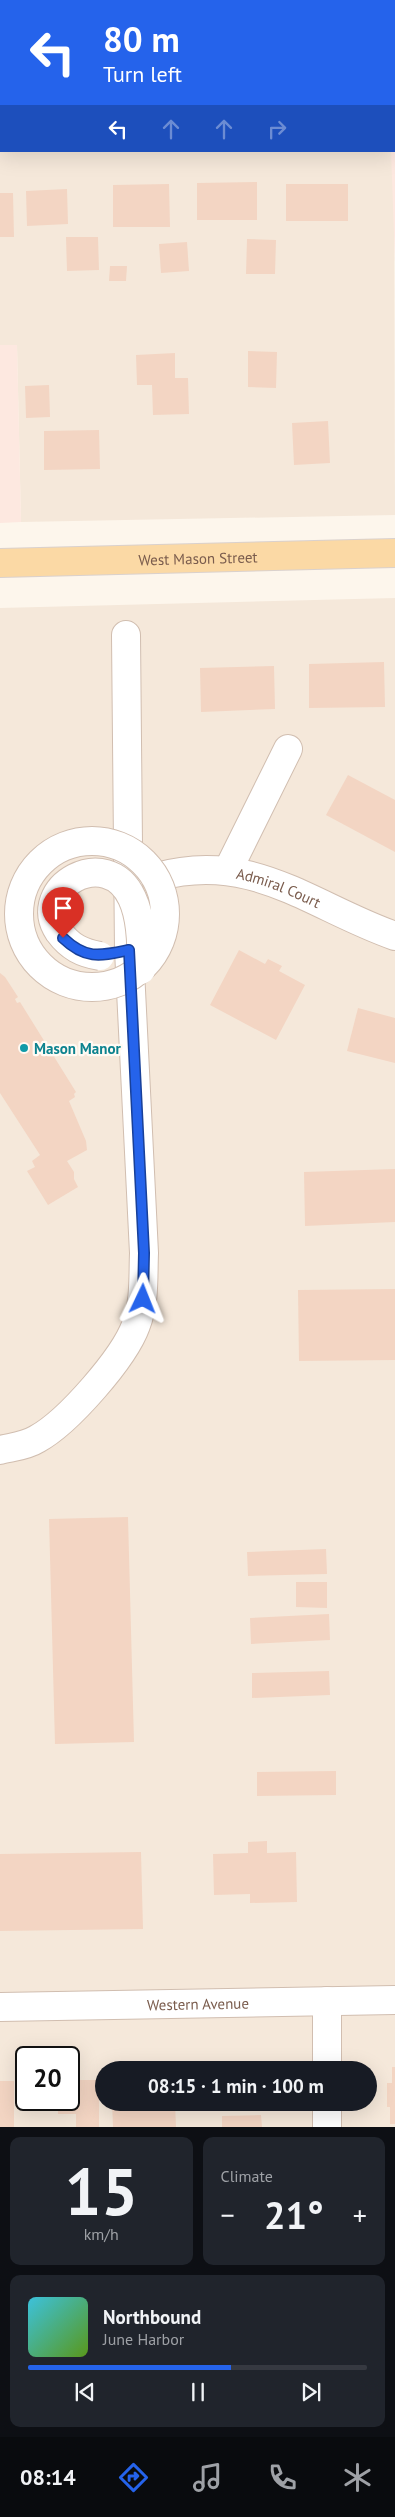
<!DOCTYPE html>
<meta charset="utf-8">
<style>
:root{--surface:#171b24;--page:#20242c;--text:#f1f3f6;--muted:#9ea1a6;--line:#363941;--accent:#2563eb}
body{margin:0;font-family:"PT Sans",sans-serif;background:var(--page);color:var(--text);height:100vh;display:flex;flex-direction:column;font-size:19px;white-space:nowrap}
*{box-sizing:border-box;margin:0}
p{font-size:16px;color:var(--muted)}
.icon{flex:none;width:28px;height:28px;fill:none;stroke:currentColor;stroke-width:2;stroke-linecap:round;stroke-linejoin:round}
.map{position:relative;height:2127px;overflow:hidden}
.side{display:flex;flex-direction:column;gap:10px;padding:10px;background:#0d0f14;flex:1}
.side>*{flex:none}
.hud{position:absolute;left:0px;top:0px;width:395px;height:152px;box-shadow:0 5px 20px #0002;background:#2563eb;color:#fff;overflow:hidden}
.speed{position:absolute;left:15px;top:2046px;display:flex;gap:10px;font-size:25px;font-weight:700;text-align:center}
.speed>*{display:grid;place-content:center;width:65px;height:65px;border-radius:50%;background:var(--surface);box-shadow:0 5px 20px #0002;line-height:1}
.speed .limit{border:2px solid #111;border-radius:8px;background:#fff;color:#111}
.pin{position:absolute;display:grid;place-items:center;width:42px;height:42px;color:#fff;margin:-51px -21px;border-radius:50% 50% 50% 0;rotate:-45deg;box-shadow:0 0 5px #0007}
.pin .icon{rotate:45deg}
.me{position:absolute;width:55px;margin:-28px;rotate:2deg;stroke-linejoin:round;filter:drop-shadow(0 0 4px #0008)}
.turn{display:flex;align-items:center;gap:18px;height:105px;padding:0 20px;font-size:22px}
.turn .icon{width:65px;height:65px;stroke-width:2.5}
.turn b{display:block;font-size:35px;line-height:42px}
.lanes{display:flex;align-items:center;height:48px;padding:0 20px;background:#0003;justify-content:center;gap:25px;direction:ltr}
.lanes .off{opacity:.35}
.big{font-size:38px;font-weight:700;line-height:1.1}
.side .tile{flex:1;display:flex;flex-direction:column;justify-content:center;gap:8px;min-width:0;padding:0 18px;border-radius:10px;background:var(--page)}
.side .dial{align-items:center;gap:0}
.dial b{font-size:65px;line-height:1}
.song{display:flex;align-items:center;gap:15px}
.cover{width:60px;height:60px;border-radius:8px;background:linear-gradient(135deg,hsl(190 70% 55%),hsl(90 70% 35%))}
.played{height:5px;border-radius:2px;background:linear-gradient(90deg,var(--accent) 60%,var(--line) 60%)}
.keys{display:flex;justify-content:space-around;direction:ltr}
.heat{display:flex;justify-content:space-between;align-items:center;font-size:28px;direction:ltr}
.side .tiles{flex:1;display:grid;gap:10px;grid-template-columns:1fr 1fr}
.tile:last-child{grid-column:span 2}
.trip{position:absolute;left:95px;top:2061px;width:282px;height:50px;border-radius:25px;background:var(--surface);box-shadow:0 5px 20px #0002;font-weight:700;line-height:50px;text-align:center}
.tab-bar{display:flex;height:80px;justify-content:space-around;align-items:center;background:#090b0e;color:var(--muted)}
.tab-bar .icon{width:35px;height:35px}
.tab-bar .selected{color:var(--accent)}
.tab-bar b{font-size:22px;color:var(--text)}
.map>svg:first-child{display:block}
</style>
<div class="map">
<svg width="395" height="2127" viewBox="0 0 395 2127">
<rect width="100%" height="100%" fill="#fdf6ec"/>
<g fill="#f5e8da" fill-rule="evenodd">
<path d="M0,0H395L394,85V1H1V151H394L395,515L21,522L17,345H0Z"/>
<path d="M395,598V2127H0V608ZM26,2058H69V2100H26ZM104,2070H369V2102H104Z"/>
</g>
<g fill="#fde8e0">
<path d="M394,107H395V262L391,151H394Z"/>
<path d="M0,345H17L21,522L0,523Z"/>
</g>
<g fill="#f3d5c3">
<path d="M257,182V220H197V183Z"/>
<path d="M169,184L170,227H113V185Z"/>
<rect x="286" y="184" width="62" height="37"/>
<path d="M67,189L68,224L27,226L26,191Z"/>
<path d="M0,193H13L14,237H0Z"/>
<path d="M66,237H98L99,270L67,271Z"/>
<path d="M247,239L276,240L275,274H246Z"/>
<path d="M187,242L189,271L161,273L159,244Z"/>
<path d="M110,266H127L126,281H109Z"/>
<path d="M248,351L277,352L276,388L248,387Z"/>
<path d="M175,353V378H188L189,414L153,415L152,385H137L136,355Z"/>
<path d="M49,385L50,417L26,418L25,386Z"/>
<path d="M328,421L330,463L294,465L292,423Z"/>
<path d="M99,430L100,469L44,470V431Z"/>
<path d="M384,662L385,707L309,708V664Z"/>
<path d="M274,666L275,709L201,712L200,668Z"/>
<path d="M348,775L395,800V852L326,815Z"/>
<path d="M239,950L265,964L268,959L282,966L279,971L305,985L276,1040L210,1005Z"/>
<path d="M0,973L5,977L18,997L15,999L17,1003L20,1002L76,1092L74,1094L75,1097L69,1101L86,1141L87,1150L67,1161L74,1172V1179L78,1187L48,1205L27,1171L35,1167L32,1161L40,1155L0,1093Z"/>
<path d="M358,1008L395,1018V1063L347,1051Z"/>
<path d="M395,1169V1222L305,1226L304,1172Z"/>
<path d="M395,1289V1360L299,1361L298,1290Z"/>
<path d="M128,1517L134,1742L55,1744L49,1519Z"/>
<path d="M326,1549L327,1574L248,1576L247,1552Z"/>
<path d="M296,1582H327V1608L296,1607Z"/>
<path d="M329,1614L330,1640L251,1644L250,1618Z"/>
<path d="M329,1671L330,1695L252,1698V1673Z"/>
<path d="M336,1771V1795L257,1796V1772Z"/>
<path d="M267,1841V1853L296,1852L297,1902L250,1903V1894L214,1895L213,1854L248,1853V1842Z"/>
<path d="M141,1852L143,1929L0,1931V1854Z"/>
<path d="M392,2067H395V2124H390V2107H387V2083H392Z"/>
<path d="M69,2080H99V2127H76V2114H58V2100H69Z"/>
<rect x="0" y="2081" width="14" height="46"/>
<path d="M112,2102H175L176,2127H113Z"/>
<rect x="207" y="2102" width="38" height="9"/>
<path d="M261,2115L262,2127H222V2116Z"/>
</g>
<g fill="none" stroke-linecap="round" stroke-linejoin="round">
<g stroke="#d1beb0" stroke-width="30">
<g id="minor">
<path d="M394,107H395"/>
<path d="M0,116H1"/>
<path d="M228,870L288,749"/>
<path id="s1" d="M157,877C252,850 312,907 395,936"/>
<path d="M0,1450C12,1447 26,1446 37,1439C68,1422 124,1358 136,1325C145,1302 143,1276 144,1253L129,950L126,635"/>
<path id="s2" d="M0,2007L395,2000"/>
<path d="M327,2070V2001"/>
<path d="M327,2127V2102"/>
</g>
</g>
<g stroke="#dad1cd" stroke-width="30">
<g id="major">
<path id="s3" d="M0,563L395,553"/>
</g>
</g>
<use href="#minor" stroke="#fff" stroke-width="28"/>
<use href="#major" stroke="#fbd9a5" stroke-width="28"/>
<g stroke="#d1beb0" stroke-width="30" stroke-linecap="butt">
<g id="minor-bridge">
<circle cx="92" cy="914" r="73"/>
<path d="M100,956C82,953 70,947 59,932C29,888 107,843 132,898C142,919 142,947 141,970"/>
</g>
</g>
<use href="#minor-bridge" stroke="#fff" stroke-width="28"/>
</g>
<g fill="none" stroke-linecap="round" stroke-linejoin="round">
<g stroke="#184099" stroke-width="12">
<path id="route" d="M63,938C86,960 100,956 129,950L144,1253L143,1299"/>
</g>
<use href="#route" stroke="#2563eb" stroke-width="9"/>
</g>
<circle fill="#0f9aa8" stroke="#fffaf3" stroke-width="2" cx="24" cy="1048" r="5"/>
<g text-anchor="middle" dominant-baseline="central" stroke-width="4.5" stroke-linejoin="round" paint-order="stroke">
<g font-size="15" fill="#7a5c4d" stroke="#fffaf3">
<text stroke="none"><textPath href="#s3" startOffset="198">West Mason Street</textPath></text>
<text stroke="none"><textPath href="#s1" startOffset="125">Admiral Court</textPath></text>
<text stroke="none"><textPath href="#s2" startOffset="198">Western Avenue</textPath></text>
</g>
<g font-size="15" font-weight="bold" fill="#0d838f" stroke="#fffaf3" text-anchor="start">
<text x="34" y="1048">Mason Manor</text>
</g>
</g>
</svg>
<div class="speed"><div class="limit">20</div></div>
<div class="pin" style="left:63px;top:938px;background:#d93025"><svg class="icon" aria-label="arrive" viewBox="0 0 24 24"><path d="M6 21V4h12l-3 4 3 4H6"/></svg></div>
<svg class="me" style="left:143px;top:1299px" viewBox="-20 -20 40 40"><path d="M0-17L14 15 0 8-14 15z" fill="#2563eb" stroke="#fff" stroke-width="4"/></svg>
<div class="trip">08:15 · 1 min · 100 m</div>
<div class="hud">
<div class="turn"><svg class="icon" aria-label="left" viewBox="0 0 24 24"><path d="M17 20v-9H6M10 6l-5 5 5 5"/></svg><div><b>80 m</b>Turn left</div></div>
<div class="lanes"><svg class="icon" aria-label="left" viewBox="0 0 24 24"><path d="M17 20v-9H6M10 6l-5 5 5 5"/></svg><svg class="icon off" aria-label="ahead" viewBox="0 0 24 24"><path d="M12 20V5M6 11l6-6 6 6"/></svg><svg class="icon off" aria-label="ahead" viewBox="0 0 24 24"><path d="M12 20V5M6 11l6-6 6 6"/></svg><svg class="icon off" aria-label="right" viewBox="0 0 24 24"><path d="M7 20v-9h11M14 6l5 5-5 5"/></svg></div>
</div>
</div>
<section class="side">
<div class="tiles">
<div class="tile dial"><b>15</b><p>km/h</p></div>
<div class="tile"><p>Climate</p>
<div class="heat"><a>−</a><b class="big">21°</b><a>+</a></div>
</div>
<div class="tile">
<div class="song"><i class="cover"></i><div><b>Northbound</b><p>June Harbor</p></div></div>
<div class="played"></div>
<div class="keys"><svg class="icon" aria-label="previous" viewBox="0 0 24 24"><path d="M18 5L8 12l10 7zM5 5v14"/></svg><svg class="icon" aria-label="pause" viewBox="0 0 24 24"><path d="M8 5v14M16 5v14"/></svg><svg class="icon" aria-label="next" viewBox="0 0 24 24"><path d="M6 5l10 7-10 7zM19 5v14"/></svg></div>
</div>
</div>
</section>
<nav class="tab-bar">
<b>08:14</b>
<svg class="icon selected" aria-label="directions" viewBox="0 0 24 24"><path d="M12 3l9 9-9 9-9-9zM9 14v-3h6M13 9l2 2-2 2"/></svg>
<svg class="icon" aria-label="music" viewBox="0 0 24 24"><path d="M9 18V5l10-2v13"/><circle cx="6" cy="18" r="3"/><circle cx="16" cy="16" r="3"/></svg>
<svg class="icon" aria-label="phone" viewBox="0 0 24 24"><path d="M5 4h4l2 5-3 2q2 4 5 5l2-3 5 2v4C11 20 4 13 5 4z"/></svg>
<svg class="icon" aria-label="climate" viewBox="0 0 24 24"><path d="M12 3v18M4 7l16 10M4 17L20 7"/></svg>
</nav>
